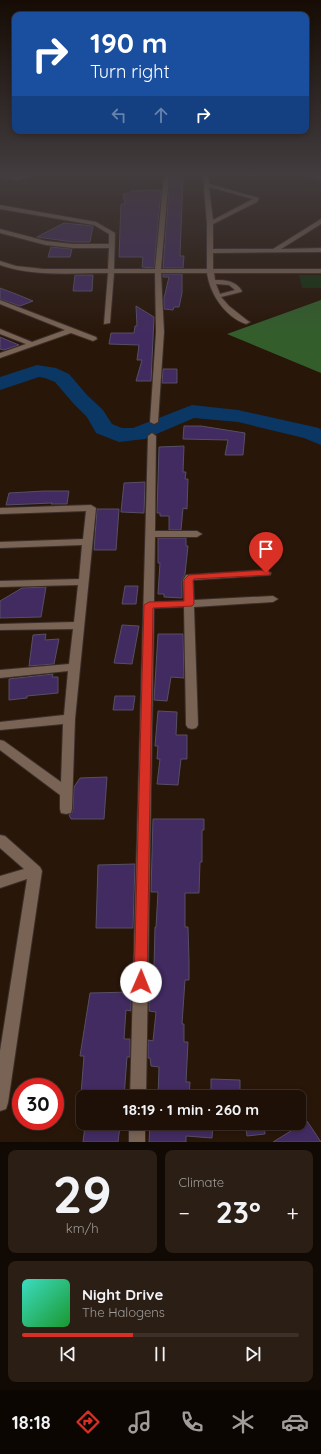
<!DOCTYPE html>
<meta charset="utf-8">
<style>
:root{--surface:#1e1007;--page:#2b1e15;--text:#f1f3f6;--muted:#a19d9b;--line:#3c3028;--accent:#d93025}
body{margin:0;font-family:Quicksand,sans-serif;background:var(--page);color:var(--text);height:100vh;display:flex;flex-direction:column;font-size:15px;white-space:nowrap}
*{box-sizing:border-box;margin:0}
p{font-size:13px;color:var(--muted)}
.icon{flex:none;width:22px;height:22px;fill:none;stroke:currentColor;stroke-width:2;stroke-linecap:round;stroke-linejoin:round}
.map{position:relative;height:1142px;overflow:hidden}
.details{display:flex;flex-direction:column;gap:8px;padding:8px;background:#100904;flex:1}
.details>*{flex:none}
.banner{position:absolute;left:12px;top:12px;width:297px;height:122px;border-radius:8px;box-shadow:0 2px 6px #0003,0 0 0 1px var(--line);background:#1a4fa0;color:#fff;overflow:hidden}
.speed{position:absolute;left:12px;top:1078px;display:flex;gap:8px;font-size:20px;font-weight:700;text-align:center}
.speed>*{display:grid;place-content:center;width:52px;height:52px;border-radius:50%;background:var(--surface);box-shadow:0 2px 6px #0003,0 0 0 1px var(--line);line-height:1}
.speed .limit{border:6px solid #d22;background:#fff;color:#111}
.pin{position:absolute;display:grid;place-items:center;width:34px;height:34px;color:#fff;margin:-41px -17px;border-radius:50% 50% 50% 0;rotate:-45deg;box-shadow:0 0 4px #0007}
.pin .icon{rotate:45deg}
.me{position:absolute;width:44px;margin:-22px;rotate:1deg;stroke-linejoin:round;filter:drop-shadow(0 0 3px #0008)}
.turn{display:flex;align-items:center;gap:14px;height:84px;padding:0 12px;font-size:18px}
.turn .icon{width:52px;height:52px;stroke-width:2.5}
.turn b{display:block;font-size:28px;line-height:34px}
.lanes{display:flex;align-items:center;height:38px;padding:0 12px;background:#0003;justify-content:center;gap:20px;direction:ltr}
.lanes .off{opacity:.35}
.big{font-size:30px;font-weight:700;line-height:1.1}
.details .tile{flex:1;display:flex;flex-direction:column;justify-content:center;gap:6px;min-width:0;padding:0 14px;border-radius:8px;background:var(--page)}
.details .dial{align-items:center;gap:0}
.dial b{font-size:52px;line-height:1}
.song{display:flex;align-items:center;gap:12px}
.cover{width:48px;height:48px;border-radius:6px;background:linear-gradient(135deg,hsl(170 70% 55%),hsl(130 70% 35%))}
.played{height:4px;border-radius:2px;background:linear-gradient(90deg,var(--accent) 40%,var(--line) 40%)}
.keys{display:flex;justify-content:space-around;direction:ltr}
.heat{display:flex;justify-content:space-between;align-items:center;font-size:22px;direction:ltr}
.details .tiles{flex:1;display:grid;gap:8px;grid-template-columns:1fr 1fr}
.tile:last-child{grid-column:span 2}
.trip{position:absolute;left:76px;top:1090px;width:230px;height:40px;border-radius:8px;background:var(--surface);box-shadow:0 2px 6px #0003,0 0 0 1px var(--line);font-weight:700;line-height:40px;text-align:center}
.tabs{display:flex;height:64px;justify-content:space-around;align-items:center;background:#0c0603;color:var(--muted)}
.tabs .icon{width:28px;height:28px}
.tabs .active{color:var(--accent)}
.tabs b{font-size:18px;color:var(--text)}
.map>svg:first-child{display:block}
</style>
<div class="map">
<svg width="321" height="1142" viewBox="0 0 321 1142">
<rect width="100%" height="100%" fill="#281609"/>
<path fill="#153111" d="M299,275H321V288H302Z"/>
<path fill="#335e2c" d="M321,300V373L227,334Z"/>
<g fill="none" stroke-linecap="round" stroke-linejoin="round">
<path fill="#0b3764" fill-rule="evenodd" d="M37,365L56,368L69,374L87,395L103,410L112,424L122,428H133L192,405L238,410L319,428L321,430V445L304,438L238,422L194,418L145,439L119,442L96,433L87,417L73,403L55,382L45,378L39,377L0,390V377Z"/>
</g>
<g fill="#422b61" stroke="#564f64">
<path d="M170,175H183L180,256H184L183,268H163Z"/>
<path d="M161,190L154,268L142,267L143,257H119L121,204H125L123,194L131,193V191Z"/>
<path d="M64,223L93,226L90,242H73L37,237Z"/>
<path d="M51,247L72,249L70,257H48Z"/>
<path d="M163,274H182V293L179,307H174L173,310L164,309V298L169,277H163Z"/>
<path d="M75,275H93L92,291H73Z"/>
<path d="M0,288L16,294L33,301L20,306L0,299Z"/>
<path d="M136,306L154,317L151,381H136L142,360H137L139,345L109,344L111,333H134L135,326H137Z"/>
<path d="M0,337L19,345L4,350L0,349Z"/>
<path d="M163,369H177V383H162Z"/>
<path d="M184,426H201L245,433L243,455H225L228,440L183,439Z"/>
<path d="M184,446L183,472H186L185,479H188L187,509L183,508L181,530H169V516H160V513H157L159,447Z"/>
<path d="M145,482L144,513L121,512L124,483Z"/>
<path d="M44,491H69L67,504H51L52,503L6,505L9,493Z"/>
<path d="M97,509H119L116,550H94Z"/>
<path d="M158,538H186V546H188L185,574L182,580V598L164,597V594H158L160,563H158Z"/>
<path d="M125,586H138L136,604H122Z"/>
<path d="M46,587L41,617L0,618V601L22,588Z"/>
<path d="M122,625L139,626L132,664L114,663Z"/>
<path d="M46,634L45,640L59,639L54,664L29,666L33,635Z"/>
<path d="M158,634H183L184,678L171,677L167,701L154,700Z"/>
<path d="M53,674L52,677H58V693L27,696V698L9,700V679Z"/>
<path d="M115,696H135L133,710H113Z"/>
<path d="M158,711L177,712L176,735H187V759H181L178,785L157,784L160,759H157L158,746H155Z"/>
<path d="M107,777L104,819H71L69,815L72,813L73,809L74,787L80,778Z"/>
<path d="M153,819H204V830H202V862H200L199,893H185V927H188L189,961V980H185L182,1024H184V1042H188L186,1082H190L189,1097H158L159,1067L151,1066L150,1058H148V1040L153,1041L156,1012L149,1011V981H152V967H154L155,927H156L158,892H151Z"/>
<path d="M135,864L133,928H96L98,865Z"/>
<path d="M131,992V1011L126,1010L124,1039H130V1057H127L124,1097H83L84,1095L81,1094L84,1056H80L90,993Z"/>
<path d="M211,1079L240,1080V1097H211Z"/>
<path d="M307,1121L321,1142H273Z"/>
<path d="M150,1123H213L212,1138L186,1136V1142H149Z"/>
<path d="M245,1123H264L265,1134L247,1136Z"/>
<path d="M85,1126H120L118,1142H83Z"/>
</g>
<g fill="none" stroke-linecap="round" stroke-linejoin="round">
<g stroke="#3b2e2a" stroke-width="2">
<g id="minor">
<path d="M0,175L18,176L37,175L18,180L0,176Z"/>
<path d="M164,175H169L161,269H207V224L203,177L206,175L209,177V184L259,198L257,202L213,224V249H273L321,219V224L281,249L321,248V252L213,253V269H321V273H214L215,280C226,280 236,281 242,291L241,292L221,297L229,306L248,321L250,322L246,324C225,317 210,294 207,273H161L164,332L158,422L154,424L150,422L156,332L155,273H114L110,323L104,324L108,273C72,273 34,277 0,265V261L16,266L44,269H108L109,248H73L46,245L0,233V229L46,241L73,244H109V234L94,225L0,209V205L96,222L115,233L114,269H155ZM209,187L253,199L213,220ZM216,284L229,285L235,290L220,294Z"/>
<path d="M307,175L321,176V180L308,176Z"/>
<path d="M0,300L96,337L97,339L93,341L71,333L0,358V353L26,344L0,334V329L32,342L65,330L0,304Z"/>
<path d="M152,433L156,436L155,531H197L202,534L197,537H155L154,602L184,601L183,580L186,575L266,570L271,573L270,575L193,580L194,600L273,596L278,599L273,602L194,607L198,725L196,728L192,729L188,728L186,725L184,607L154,608L146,1097H130L148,436Z"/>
<path d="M91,505L96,508L75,719L72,809L71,813L66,814L61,813L60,809V795L0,750V740L4,741L61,782L63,724L0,730V722L64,715L68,671L0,678V670L69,664L73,629L0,630V624L74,622L78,585L0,587V581L79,579L82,545L0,548V542L83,539L86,511L0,514V508Z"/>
<path d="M0,835L5,836L40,867L42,871L8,1103L6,1109L0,1111V1051L27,879L0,888V876L24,869L0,848Z"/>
<rect x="129" y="1123" width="16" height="19"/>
</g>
</g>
<use href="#minor" fill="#796354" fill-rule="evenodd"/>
</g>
<linearGradient id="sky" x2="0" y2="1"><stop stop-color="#160c05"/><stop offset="0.52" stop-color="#423c3e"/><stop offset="1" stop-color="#423c3e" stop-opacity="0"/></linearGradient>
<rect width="321" height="335" fill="url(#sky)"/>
<path fill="#d93025" stroke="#8d1f18" d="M266,570L269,571L270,573L269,575L194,579L193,581L194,604L192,606L153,608L147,982L146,986L141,988L136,986L134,982L144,605L149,602L184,601V580L189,575Z"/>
</svg>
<div class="speed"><div class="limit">30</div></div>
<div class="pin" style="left:266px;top:573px;background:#d93025"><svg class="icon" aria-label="arrive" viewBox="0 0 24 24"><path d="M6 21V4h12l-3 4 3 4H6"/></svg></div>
<svg class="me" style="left:141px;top:982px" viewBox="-20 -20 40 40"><circle r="19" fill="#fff"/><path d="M0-13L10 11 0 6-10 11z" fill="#d93025"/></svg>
<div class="trip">18:19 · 1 min · 260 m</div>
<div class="banner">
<div class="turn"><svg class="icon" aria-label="right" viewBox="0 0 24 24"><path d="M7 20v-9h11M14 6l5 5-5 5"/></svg><div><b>190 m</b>Turn right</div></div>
<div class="lanes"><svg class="icon off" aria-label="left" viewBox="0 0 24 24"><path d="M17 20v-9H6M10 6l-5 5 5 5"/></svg><svg class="icon off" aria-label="ahead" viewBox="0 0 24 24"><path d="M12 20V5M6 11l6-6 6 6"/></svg><svg class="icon" aria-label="right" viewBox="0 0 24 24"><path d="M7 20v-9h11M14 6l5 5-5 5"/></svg></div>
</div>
</div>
<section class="details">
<div class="tiles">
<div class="tile dial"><b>29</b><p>km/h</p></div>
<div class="tile"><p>Climate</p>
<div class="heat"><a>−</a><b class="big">23°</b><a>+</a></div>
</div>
<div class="tile">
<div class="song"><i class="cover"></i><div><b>Night Drive</b><p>The Halogens</p></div></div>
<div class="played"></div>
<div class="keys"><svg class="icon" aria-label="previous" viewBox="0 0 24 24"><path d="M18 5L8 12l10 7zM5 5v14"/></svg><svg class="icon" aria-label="pause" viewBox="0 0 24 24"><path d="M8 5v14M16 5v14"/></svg><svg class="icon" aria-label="next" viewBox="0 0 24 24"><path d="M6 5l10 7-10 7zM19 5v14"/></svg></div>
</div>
</div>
</section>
<nav class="tabs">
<b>18:18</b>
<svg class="icon active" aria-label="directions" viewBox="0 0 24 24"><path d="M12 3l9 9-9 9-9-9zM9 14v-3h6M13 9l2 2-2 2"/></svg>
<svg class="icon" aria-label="music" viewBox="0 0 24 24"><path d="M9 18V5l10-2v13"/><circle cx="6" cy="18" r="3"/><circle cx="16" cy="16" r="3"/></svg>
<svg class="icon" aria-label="phone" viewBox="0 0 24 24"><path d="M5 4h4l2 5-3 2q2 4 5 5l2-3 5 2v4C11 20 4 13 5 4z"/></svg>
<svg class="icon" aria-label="climate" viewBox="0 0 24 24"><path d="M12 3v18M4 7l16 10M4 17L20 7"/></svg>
<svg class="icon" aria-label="car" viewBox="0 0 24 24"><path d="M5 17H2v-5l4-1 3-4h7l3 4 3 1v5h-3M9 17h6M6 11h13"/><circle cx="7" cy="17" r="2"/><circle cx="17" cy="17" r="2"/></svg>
</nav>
